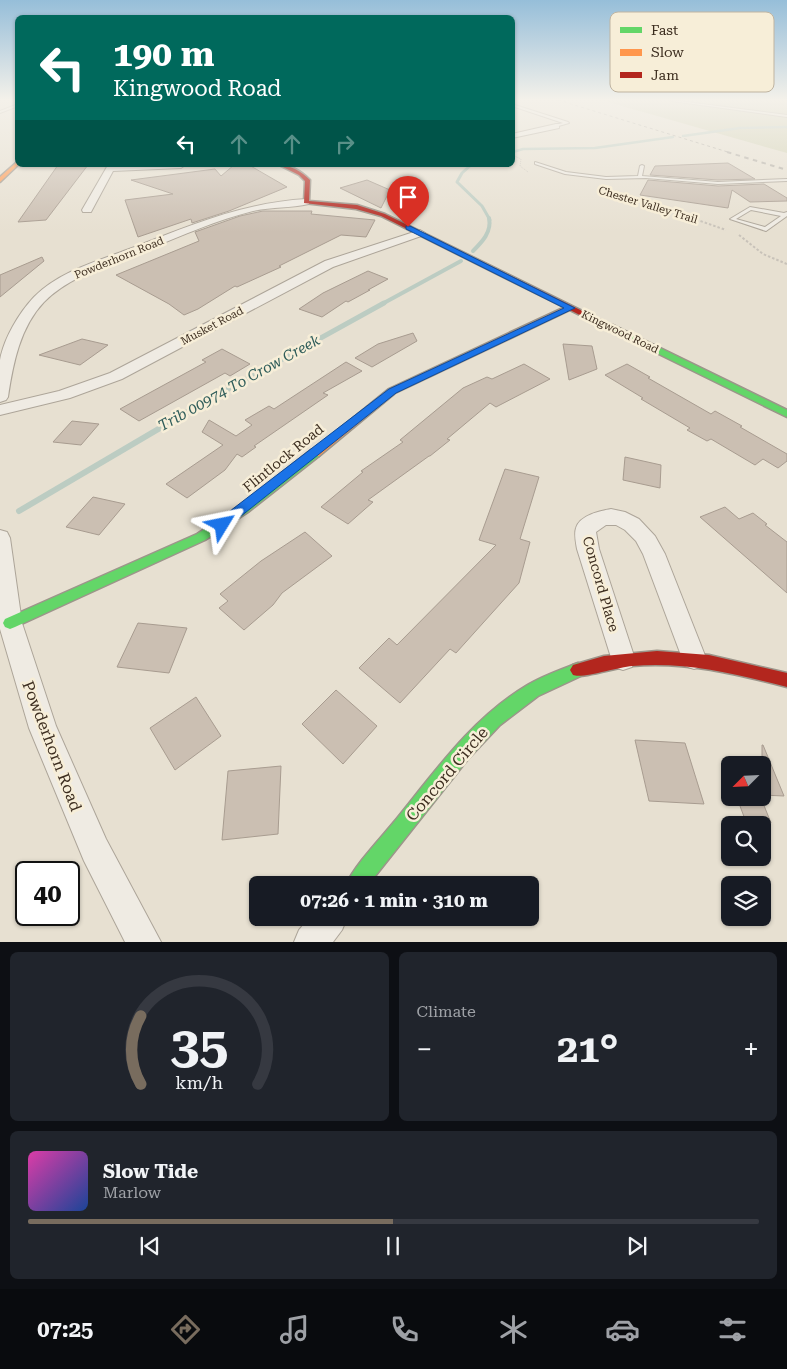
<!DOCTYPE html>
<meta charset="utf-8">
<style>
:root{--surface:#171b24;--page:#20242c;--text:#f1f3f6;--muted:#9ea1a6;--line:#363941;--accent:#786c5e}
body{margin:0;font-family:"Roboto Serif",serif;background:var(--page);color:var(--text);height:100vh;display:flex;flex-direction:column;font-size:19px;white-space:nowrap}
*{box-sizing:border-box;margin:0}
p{font-size:16px;color:var(--muted)}
.icon{flex:none;width:28px;height:28px;fill:none;stroke:currentColor;stroke-width:2;stroke-linecap:round;stroke-linejoin:round}
.map{position:relative;height:942px;overflow:hidden}
.panel{display:flex;flex-direction:column;gap:10px;padding:10px;background:#0d0f14;flex:1}
.panel>*{flex:none}
.guide{position:absolute;left:15px;top:15px;width:500px;height:152px;border-radius:8px;box-shadow:0 1px 4px #0004;background:#00695c;color:#fff;overflow:hidden}
.needle{width:32px;rotate:246deg}
.tools{position:absolute;left:721px;top:756px;display:grid;gap:10px}
.tools a{display:grid;place-items:center;width:50px;height:50px;border-radius:8px;background:var(--surface);box-shadow:0 1px 4px #0004;font-size:25px}
.speed{position:absolute;left:15px;top:861px;display:flex;gap:10px;font-size:25px;font-weight:700;text-align:center}
.speed>*{display:grid;place-content:center;width:65px;height:65px;border-radius:50%;background:var(--surface);box-shadow:0 1px 4px #0004;line-height:1}
.speed .limit{border:2px solid #111;border-radius:8px;background:#fff;color:#111}
.pin{position:absolute;display:grid;place-items:center;width:42px;height:42px;color:#fff;margin:-51px -21px;border-radius:50% 50% 50% 0;rotate:-45deg;box-shadow:0 0 5px #0007}
.pin .icon{rotate:45deg}
.me{position:absolute;width:55px;margin:-28px;rotate:55deg;stroke-linejoin:round;filter:drop-shadow(0 0 4px #0008)}
.turn{display:flex;align-items:center;gap:18px;height:105px;padding:0 15px;font-size:22px}
.turn .icon{width:65px;height:65px;stroke-width:2.5}
.turn b{display:block;font-size:35px;line-height:42px}
.lanes{display:flex;align-items:center;height:48px;padding:0 15px;background:#0003;justify-content:center;gap:25px;direction:ltr}
.lanes .off{opacity:.35}
.big{font-size:38px;font-weight:700;line-height:1.1}
.panel .card{flex:1;display:flex;flex-direction:column;justify-content:center;gap:8px;min-width:0;padding:0 18px;border-radius:8px;background:var(--page)}
.panel .dial{align-items:center;gap:0}
.dial svg{height:130px;overflow:visible;fill:none;stroke:var(--line);stroke-width:7;stroke-linecap:round;text-anchor:middle}
.dial text{fill:var(--text);stroke:none}
.song{display:flex;align-items:center;gap:15px}
.cover{width:60px;height:60px;border-radius:8px;background:linear-gradient(135deg,hsl(320 70% 55%),hsl(220 70% 35%))}
.played{height:5px;border-radius:2px;background:linear-gradient(90deg,var(--accent) 50%,var(--line) 50%)}
.keys{display:flex;justify-content:space-around;direction:ltr}
.heat{display:flex;justify-content:space-between;align-items:center;font-size:28px;direction:ltr}
.panel .tiles{flex:1;display:grid;gap:10px;grid-template-columns:1fr 1fr}
.card:last-child{grid-column:span 2}
.trip{position:absolute;left:249px;top:876px;width:290px;height:50px;border-radius:8px;background:var(--surface);box-shadow:0 1px 4px #0004;font-weight:700;line-height:50px;text-align:center}
.tabs{display:flex;height:80px;justify-content:space-around;align-items:center;background:#090b0e;color:var(--muted)}
.tabs .icon{width:35px;height:35px}
.tabs .selected{color:var(--accent)}
.tabs b{font-size:22px;color:var(--text)}
.map>svg:first-child{display:block}
</style>
<div class="map">
<svg width="787" height="942" viewBox="0 0 787 942">
<rect width="100%" height="100%" fill="#e7e0d1"/>
<path fill="#d1d1b3" d="M601,100H787V153Z"/>
<g fill="none" stroke-linecap="round" stroke-linejoin="round">
<g stroke="#bcccc2" stroke-width="2.5">
<path d="M683,136L740,128L787,127"/>
<path d="M513,152L523,149L595,148L673,137"/>
</g>
<path stroke="#bcccc2" stroke-width="3" d="M471,165L462,173L457,182L482,206L490,220"/>
<g stroke="#bcccc2" stroke-width="4">
<path d="M473,251C482,242 492,232 489,218"/>
<path d="M382,304L461,261"/>
</g>
<path stroke="#bcccc2" stroke-width="5" d="M187,412L384,303"/>
<path stroke="#bcccc2" stroke-width="6" d="M19,511L189,411"/>
</g>
<g fill="#cbbfb2" stroke="#a89c90">
<path d="M728,163L755,179L718,180L650,175L655,166Z"/>
<path d="M58,165H88L46,220L18,222Z"/>
<path d="M234,165H249L287,187L229,211L192,223L191,219L138,237L125,200L173,194L131,180L215,169L221,176Z"/>
<path d="M367,180L390,190L381,208L340,188Z"/>
<path d="M648,180L718,186L764,184L787,198V201L750,202L732,190L728,208L640,195Z"/>
<path d="M263,211H312L311,214L375,220L366,237L341,235L279,266L281,267L237,287L235,286L198,309L184,315L169,304L116,275L199,241L195,232L240,216Z"/>
<path d="M42,257L44,261L0,297V275Z"/>
<path d="M368,271L388,279L368,290H370L348,302L346,301L322,317L299,309L323,293Z"/>
<path d="M413,333L417,341L372,367L355,358L378,344Z"/>
<path d="M82,339L108,345L80,365L39,355Z"/>
<path d="M563,344L592,346L597,369L569,380Z"/>
<path d="M222,349L250,364L230,376L225,373L139,421L120,409L206,362L202,360Z"/>
<path d="M346,362L362,371L323,393L328,395L254,446L256,447L242,457L237,454L225,470L187,498L166,484L223,445L202,432L209,420L236,436L252,425L245,420L269,406L274,409Z"/>
<path d="M524,364L550,379L496,407L490,403L447,439L450,440L430,456H429L368,500L373,502L348,524L321,507L363,472L361,471L403,442L400,440L463,388L487,377L492,379Z"/>
<path d="M627,364L650,377L648,378L711,414L715,411L742,426L740,427L787,454V461L778,468L763,459L755,465L711,439L707,441L687,430L690,428L641,399L643,398L605,375Z"/>
<path d="M72,421L99,424L81,445L53,442Z"/>
<path d="M625,457L661,465L660,488L623,480Z"/>
<path d="M505,469L539,477L520,539L530,542L519,583L456,653L450,649L400,703L359,668L389,638L397,645L496,545L479,540Z"/>
<path d="M93,497L125,504L99,535L66,527Z"/>
<path d="M725,507L739,519L753,513L767,524L765,525L787,542V593L700,517Z"/>
<path d="M305,532L332,556L282,593L273,605L244,630L219,608L228,601L220,594L261,561Z"/>
<path d="M138,623L187,628L169,673L117,667Z"/>
<path d="M336,690L377,726L343,764L302,724Z"/>
<path d="M196,697L221,736L175,770L150,728Z"/>
<path d="M635,740L685,743L704,804L649,801Z"/>
<path d="M762,745H763L784,796L762,795Z"/>
<path d="M281,766L278,834L222,840L228,771Z"/>
<path d="M737,798H761L771,823L746,822Z"/>
</g>
<g fill="none" stroke-linecap="round" stroke-linejoin="round">
<g stroke="#ada599" stroke-width="2">
<g id="lane">
<path d="M671,100L787,115V117L672,101Z"/>
<path d="M18,104V106L0,113V111Z"/>
<path d="M512,104L568,122L569,123L555,127V125L563,123L512,106Z"/>
<path d="M535,162L566,172L606,177L638,176L640,166L642,165L644,166L642,176L718,182L787,179V181L718,184L646,178L606,179L565,174L535,164Z"/>
<path d="M750,207L784,213L787,212V216L766,231L730,219ZM751,210L781,216L765,227L736,219Z"/>
</g>
</g>
<g stroke="#ada599" stroke-width="2">
<g id="street">
<path d="M556,124H559V128L512,138V134Z"/>
<path d="M108,165L116,166L185,165L181,168L113,171L91,212H83L82,210Z"/>
<path d="M306,199L309,200V204C291,208 271,207 253,211C217,220 183,235 149,249C113,264 72,274 44,302C20,327 13,364 8,397L6,400L0,402C0,389 0,373 0,360C4,338 19,313 34,297C60,271 98,261 132,248C191,225 242,203 306,199Z"/>
<path d="M420,230L425,233L424,235L333,267L122,379L70,398L0,415V405L59,391L110,373L325,261Z"/>
<path d="M611,509L625,512L639,519L655,536L665,554L706,658L703,666L694,669L685,666L643,554L636,541L625,530L616,525H606L596,532L599,549L635,659L632,667L623,670L614,667L577,549C576,543 574,534 576,528C580,515 600,511 611,509Z"/>
<path d="M0,530L7,532L10,538L22,623L56,726L106,839L161,942H125L84,861L29,728L0,629Z"/>
<path d="M309,918H347L342,930L333,942H294L299,930Z"/>
</g>
</g>
<g stroke="#9c958a" stroke-width="3">
<g id="fast">
<path d="M613,325L787,410V417L610,330V326Z"/>
<path d="M315,449L320,453L319,456L248,512L205,540L15,627L10,629L5,627L3,623L5,619L197,534L240,506L311,450Z"/>
<path d="M578,663L583,665L586,670L583,675L538,696L500,725L468,759L368,885H346C355,865 380,839 394,822C434,773 471,719 526,686C542,676 560,670 578,663Z"/>
</g>
</g>
<g stroke="#9c958a" stroke-width="3">
<g id="slow">
<path d="M18,161V165L0,182V177Z"/>
<path d="M567,306L574,308L395,393L319,456H311L310,453L389,389Z"/>
</g>
</g>
<g stroke="#9c958a" stroke-width="3">
<g id="jam">
<path d="M279,165C291,165 302,172 310,180L309,201L357,205L385,214L617,328L616,330H610L381,216L356,209L304,203L305,181L299,175Z"/>
<path d="M657,651L709,655L787,673V687C736,674 685,661 632,666C618,667 582,679 573,675L570,670L573,665L604,656Z"/>
</g>
</g>
<g stroke="#c8c2b9" stroke-width="1" stroke-dasharray="1 1" stroke-linecap="butt">
<path d="M512,155L521,159L520,166L528,172"/>
<path d="M607,190L695,220"/>
</g>
<g stroke="#c8c2b9" stroke-width="2" stroke-dasharray="2.5 2" stroke-linecap="butt">
<path d="M692,218L726,230"/>
<path d="M739,235L763,254L787,264"/>
</g>
<use href="#lane" fill="#efebe3" fill-rule="evenodd"/>
<use href="#street" fill="#efebe3" fill-rule="evenodd"/>
<use href="#fast" fill="#63d668" fill-rule="evenodd"/>
<use href="#slow" fill="#ff974d" fill-rule="evenodd"/>
<use href="#jam" fill="#b3261e" fill-rule="evenodd"/>
<path stroke="#afaaa2" stroke-width="1" stroke-dasharray="3 3" stroke-linecap="butt" d="M558,100L731,153"/>
<path stroke="#afaaa2" stroke-width="2" stroke-dasharray="4.5 4.5" stroke-linecap="butt" d="M727,152L787,170"/>
</g>
<linearGradient id="sky" x2="0" y2="1"><stop stop-color="#96bed9"/><stop offset="0.43" stop-color="#f4f1ea"/><stop offset="1" stop-color="#f4f1ea" stop-opacity="0"/></linearGradient>
<rect width="787" height="232" fill="url(#sky)"/>
<path fill="#1a73e8" stroke="#114b97" d="M406,226H410L575,308L396,393L226,528H217L216,525L217,521L389,389L564,308L406,229Z"/>
<g text-anchor="middle" dominant-baseline="central" stroke-width="5" stroke-linejoin="round" paint-order="stroke">
<g font-size="11" fill="#3d2e20" stroke="#f7eed8">
<text transform="translate(648 205) rotate(17)">Chester Valley Trail</text>
<text transform="translate(119 258) rotate(-22)">Powderhorn Road</text>
<text transform="translate(212 326) rotate(-28)">Musket Road</text>
<text transform="translate(620 332) rotate(26)">Kingwood Road</text>
</g>
<g font-size="14" fill="#3d2e20" stroke="#f7eed8">
<text transform="translate(283 458) rotate(-39)">Flintlock Road</text>
<text transform="translate(601 584) rotate(74)">Concord Place</text>
</g>
<g font-size="15" font-style="italic" fill="#2f5d5a" stroke="#f7eed8">
<text transform="translate(239 383) rotate(-29)">Trib 00974 To Crow Creek</text>
</g>
<g font-size="16" fill="#3d2e20" stroke="#f7eed8">
<text transform="translate(52 746) rotate(69)">Powderhorn Road</text>
<text transform="translate(447 774) rotate(-50)">Concord Circle</text>
</g>
</g>
<rect x="610" y="12" width="164" height="80" rx="8" fill="#f7eed8" stroke="#bfb4a1" stroke-width="1"/>
<rect x="620" y="27" width="22" height="6" fill="#63d668"/>
<rect x="620" y="49" width="22" height="7" fill="#ff974d"/>
<rect x="620" y="72" width="22" height="6" fill="#b3261e"/>
<g font-size="14" fill="#3d2e20">
<text x="651" y="35">Fast</text>
<text x="651" y="57">Slow</text>
<text x="651" y="80">Jam</text>
</g>
</svg>
<div class="tools">
<a><svg class="needle" viewBox="-14 -14 28 28"><path d="M0-13l5 13h-10z" fill="#e53935"/><path d="M0 13l5-13h-10z" fill="#9ea1a6"/></svg></a>
<a><svg class="icon" aria-label="search" viewBox="0 0 24 24"><circle cx="10" cy="10" r="6"/><path d="M15 15l6 6"/></svg></a>
<a><svg class="icon" aria-label="layers" viewBox="0 0 24 24"><path d="M12 4l9 5-9 5-9-5zM3 14l9 5 9-5"/></svg></a>
</div>
<div class="speed"><div class="limit">40</div></div>
<div class="pin" style="left:408px;top:227px;background:#d93025"><svg class="icon" aria-label="arrive" viewBox="0 0 24 24"><path d="M6 21V4h12l-3 4 3 4H6"/></svg></div>
<svg class="me" style="left:222px;top:525px" viewBox="-20 -20 40 40"><path d="M0-17L14 15 0 8-14 15z" fill="#1a73e8" stroke="#fff" stroke-width="4"/></svg>
<div class="trip">07:26 · 1 min · 310 m</div>
<div class="guide">
<div class="turn"><svg class="icon" aria-label="left" viewBox="0 0 24 24"><path d="M17 20v-9H6M10 6l-5 5 5 5"/></svg><div><b>190 m</b>Kingwood Road</div></div>
<div class="lanes"><svg class="icon" aria-label="left" viewBox="0 0 24 24"><path d="M17 20v-9H6M10 6l-5 5 5 5"/></svg><svg class="icon off" aria-label="ahead" viewBox="0 0 24 24"><path d="M12 20V5M6 11l6-6 6 6"/></svg><svg class="icon off" aria-label="ahead" viewBox="0 0 24 24"><path d="M12 20V5M6 11l6-6 6 6"/></svg><svg class="icon off" aria-label="right" viewBox="0 0 24 24"><path d="M7 20v-9h11M14 6l5 5-5 5"/></svg></div>
</div>
</div>
<section class="panel">
<div class="tiles">
<div class="card dial"><svg viewBox="0 0 100 80">
<path d="M14 69A42 42 0 1 1 86 69"/>
<path d="M14 69A42 42 0 0 1 14 27" stroke="#786c5e"/>
<text x="50" y="56" font-size="32" font-weight="700">35</text>
<text x="50" y="72" font-size="11">km/h</text>
</svg></div>
<div class="card"><p>Climate</p>
<div class="heat"><a>−</a><b class="big">21°</b><a>+</a></div>
</div>
<div class="card">
<div class="song"><i class="cover"></i><div><b>Slow Tide</b><p>Marlow</p></div></div>
<div class="played"></div>
<div class="keys"><svg class="icon" aria-label="previous" viewBox="0 0 24 24"><path d="M18 5L8 12l10 7zM5 5v14"/></svg><svg class="icon" aria-label="pause" viewBox="0 0 24 24"><path d="M8 5v14M16 5v14"/></svg><svg class="icon" aria-label="next" viewBox="0 0 24 24"><path d="M6 5l10 7-10 7zM19 5v14"/></svg></div>
</div>
</div>
</section>
<nav class="tabs">
<b>07:25</b>
<svg class="icon selected" aria-label="directions" viewBox="0 0 24 24"><path d="M12 3l9 9-9 9-9-9zM9 14v-3h6M13 9l2 2-2 2"/></svg>
<svg class="icon" aria-label="music" viewBox="0 0 24 24"><path d="M9 18V5l10-2v13"/><circle cx="6" cy="18" r="3"/><circle cx="16" cy="16" r="3"/></svg>
<svg class="icon" aria-label="phone" viewBox="0 0 24 24"><path d="M5 4h4l2 5-3 2q2 4 5 5l2-3 5 2v4C11 20 4 13 5 4z"/></svg>
<svg class="icon" aria-label="climate" viewBox="0 0 24 24"><path d="M12 3v18M4 7l16 10M4 17L20 7"/></svg>
<svg class="icon" aria-label="car" viewBox="0 0 24 24"><path d="M5 17H2v-5l4-1 3-4h7l3 4 3 1v5h-3M9 17h6M6 11h13"/><circle cx="7" cy="17" r="2"/><circle cx="17" cy="17" r="2"/></svg>
<svg class="icon" aria-label="filters" viewBox="0 0 24 24"><path d="M4 7h16M4 17h16"/><circle cx="9" cy="7" r="2"/><circle cx="15" cy="17" r="2"/></svg>
</nav>
